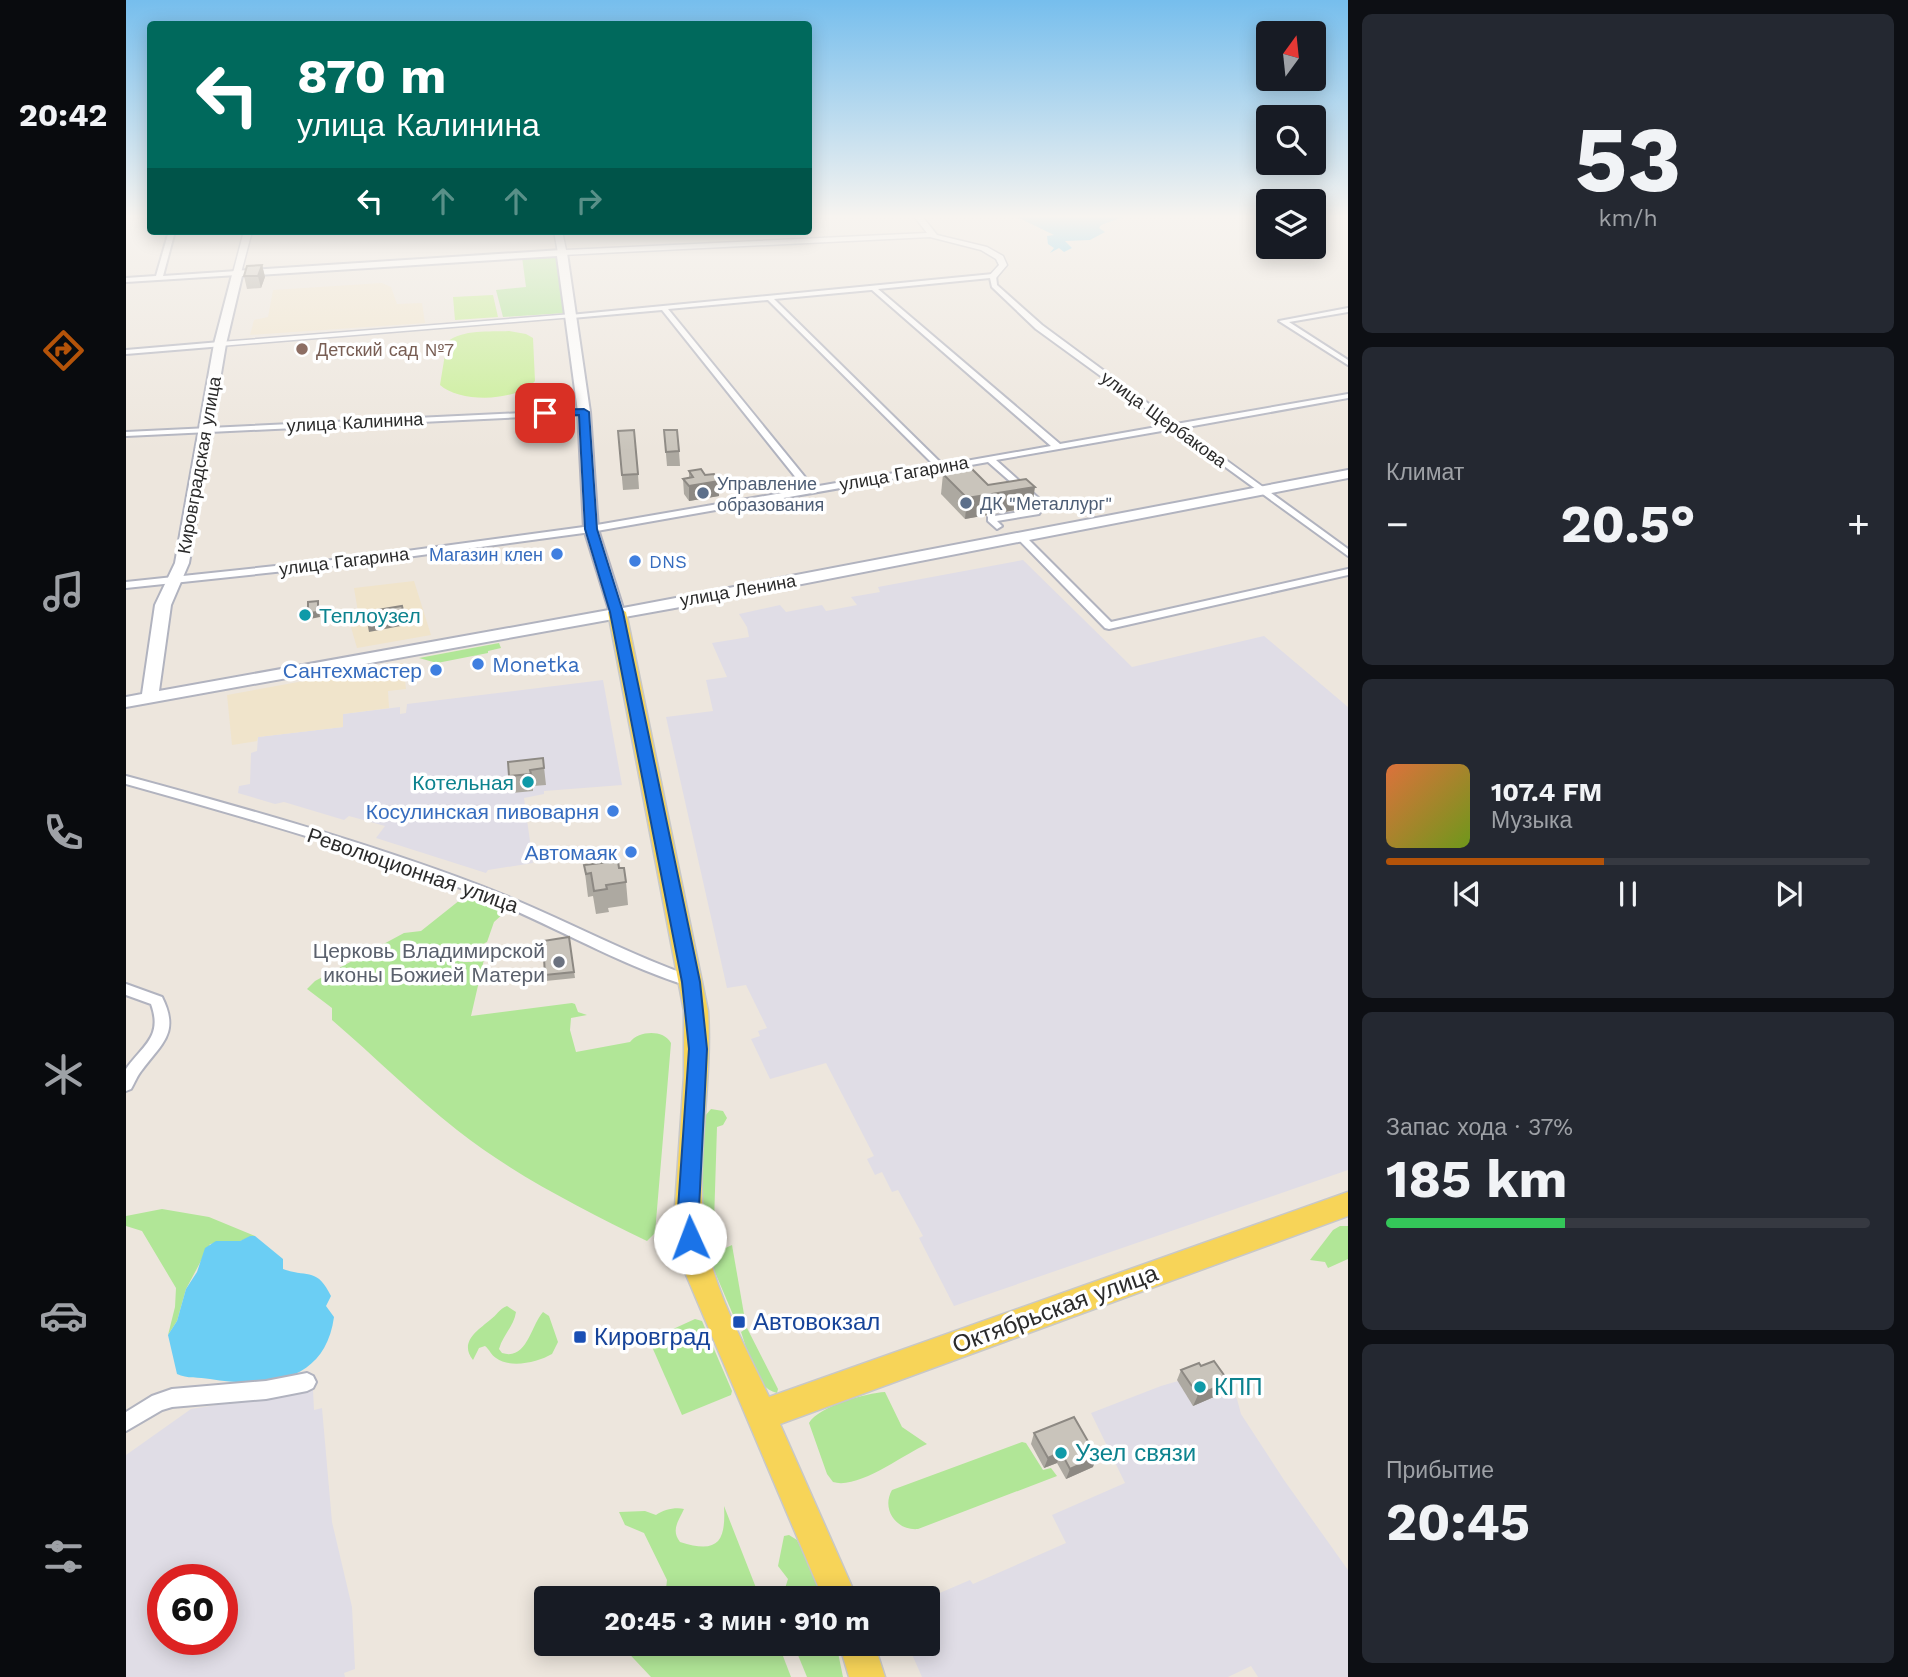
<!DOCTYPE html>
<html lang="ru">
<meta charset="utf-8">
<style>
:root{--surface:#171b24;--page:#242831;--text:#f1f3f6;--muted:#9ea1a6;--line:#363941;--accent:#b45309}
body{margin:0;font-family:"Work Sans",sans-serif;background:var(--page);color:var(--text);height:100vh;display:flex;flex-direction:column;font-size:26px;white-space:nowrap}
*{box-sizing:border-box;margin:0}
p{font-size:23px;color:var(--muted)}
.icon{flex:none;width:38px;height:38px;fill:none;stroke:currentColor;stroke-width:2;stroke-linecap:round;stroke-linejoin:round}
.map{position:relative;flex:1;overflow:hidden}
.panel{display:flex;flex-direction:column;gap:14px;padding:14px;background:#0d0f14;width:560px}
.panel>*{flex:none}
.top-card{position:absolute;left:21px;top:21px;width:665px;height:214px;border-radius:7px;box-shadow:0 4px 18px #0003;background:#00695c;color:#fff;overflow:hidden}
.needle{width:46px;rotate:15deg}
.controls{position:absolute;left:1130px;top:21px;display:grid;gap:14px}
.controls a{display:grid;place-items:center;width:70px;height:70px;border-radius:7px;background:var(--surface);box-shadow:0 4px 18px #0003;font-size:35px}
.speed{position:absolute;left:21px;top:1564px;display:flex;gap:14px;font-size:35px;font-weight:700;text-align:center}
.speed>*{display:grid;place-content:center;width:91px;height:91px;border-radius:50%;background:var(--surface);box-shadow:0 4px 18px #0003;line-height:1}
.speed .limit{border:10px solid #d22;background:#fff;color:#111}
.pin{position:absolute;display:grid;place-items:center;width:60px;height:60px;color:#fff;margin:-30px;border-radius:14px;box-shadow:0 4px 10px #0006}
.me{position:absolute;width:77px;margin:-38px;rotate:358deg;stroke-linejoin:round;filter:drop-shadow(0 0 5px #0008)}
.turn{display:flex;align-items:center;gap:24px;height:147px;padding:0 35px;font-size:32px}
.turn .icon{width:91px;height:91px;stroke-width:2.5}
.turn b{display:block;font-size:49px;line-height:60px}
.lanes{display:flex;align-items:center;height:66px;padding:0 35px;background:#0003;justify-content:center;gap:35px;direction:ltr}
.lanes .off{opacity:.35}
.big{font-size:52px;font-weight:700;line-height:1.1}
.panel .widget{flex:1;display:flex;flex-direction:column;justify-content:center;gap:10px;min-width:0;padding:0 24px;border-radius:10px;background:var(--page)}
.panel .dial{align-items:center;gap:0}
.dial b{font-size:91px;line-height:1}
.song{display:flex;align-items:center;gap:21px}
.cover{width:84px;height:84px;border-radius:10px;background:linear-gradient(135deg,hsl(20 70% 55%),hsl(80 70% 35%))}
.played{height:7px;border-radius:4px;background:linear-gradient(90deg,var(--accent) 45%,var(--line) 45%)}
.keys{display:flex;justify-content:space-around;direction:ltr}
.heat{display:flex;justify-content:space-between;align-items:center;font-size:38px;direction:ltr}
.charge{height:10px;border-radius:5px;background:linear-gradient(90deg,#34c759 37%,var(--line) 0)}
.trip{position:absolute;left:408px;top:1586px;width:406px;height:70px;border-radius:7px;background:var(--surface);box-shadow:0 4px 18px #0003;font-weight:700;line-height:70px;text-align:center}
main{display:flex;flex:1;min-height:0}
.tab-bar{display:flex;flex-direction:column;width:126px;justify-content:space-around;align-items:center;background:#090b0e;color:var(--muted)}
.tab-bar .icon{width:49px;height:49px}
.tab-bar .active{color:var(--accent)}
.tab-bar b{font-size:32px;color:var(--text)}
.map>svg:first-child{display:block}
</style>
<main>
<nav class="tab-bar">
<b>20:42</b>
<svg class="icon active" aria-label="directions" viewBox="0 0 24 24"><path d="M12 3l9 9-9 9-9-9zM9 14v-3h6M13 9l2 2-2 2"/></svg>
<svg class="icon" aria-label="music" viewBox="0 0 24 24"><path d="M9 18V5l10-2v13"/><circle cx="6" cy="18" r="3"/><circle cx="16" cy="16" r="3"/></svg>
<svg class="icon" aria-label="phone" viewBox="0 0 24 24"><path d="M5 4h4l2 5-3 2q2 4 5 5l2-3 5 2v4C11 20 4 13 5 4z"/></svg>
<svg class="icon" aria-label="climate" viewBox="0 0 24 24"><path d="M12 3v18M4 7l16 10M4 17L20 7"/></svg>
<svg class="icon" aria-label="car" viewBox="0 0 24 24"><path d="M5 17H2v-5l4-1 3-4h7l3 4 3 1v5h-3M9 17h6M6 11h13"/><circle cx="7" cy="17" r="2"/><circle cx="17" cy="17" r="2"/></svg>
<svg class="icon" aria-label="filters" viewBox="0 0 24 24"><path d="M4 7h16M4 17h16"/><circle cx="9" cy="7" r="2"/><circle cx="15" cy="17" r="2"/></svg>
</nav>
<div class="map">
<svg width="1222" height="1677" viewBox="0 0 1222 1677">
<rect width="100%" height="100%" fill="#ede6dd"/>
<g fill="#e0dde6" fill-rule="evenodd">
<path d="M897,560L1006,667L1138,636L1222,707V1170L828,1306L793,1238L797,1236L772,1190L766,1192L756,1172L749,1175L741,1159L748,1156L700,1063L644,1079L625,1039L634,1036L632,1031L641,1028L620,985L601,988L540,717L587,711L580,680L601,677L586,643L623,637L621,627L613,614L654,605L660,612L696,605L700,611L731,605L725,597L754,592L752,587Z"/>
<path d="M477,680L496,785L418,791V794L398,798L407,863L362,870L360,873L250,838L259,826L223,816L218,820L158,802L149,804L112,793L113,786L124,784L125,753L131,751L132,737L217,727V714L274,707V714L280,713L281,704Z"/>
<path d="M1090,1370L1111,1399L1115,1414L1158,1480L1222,1570V1677H1132L1125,1666L1102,1677H796L781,1643H802V1598L844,1580L847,1584L940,1543L926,1515L999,1483L965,1413L1035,1386Z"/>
<path d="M187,1390L188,1410L196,1408L206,1522L226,1607L229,1669L218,1673L219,1677H0V1455L65,1409ZM37,1580H96V1640H37Z"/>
</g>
<g fill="#f0e4cb">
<path d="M256,283L265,287L271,304L296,303L299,323L124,335L128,320L142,317L147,290Z"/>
<path d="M288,581L305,635L231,648L223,620L233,618L228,588Z"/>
<path d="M277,663L280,689L262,691L263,708L217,714V727L132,737L131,741L106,745L101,695Z"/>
</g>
<g fill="#b1e697">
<path d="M431,256L440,313L377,317L370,290L400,287L396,257Z"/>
<path d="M373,643L375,648L362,651V653L311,663L293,658Z"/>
<path d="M339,896L373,907L378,913L368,922L361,942L339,952L335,959L337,962H346L359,955L345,1016L446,1003L449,1004L452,1012L461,1015L445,1018L444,1030L450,1052L504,1042C513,1031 537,1029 545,1043L529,1233L521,1241C456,1209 388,1175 331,1130C288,1096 248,1056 206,1020V1008L181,989L189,981L278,933L295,931Z"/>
<path d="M585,1109L597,1111L601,1118L597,1125L591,1127L588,1222L594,1229L589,1237L578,1234L574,1206L578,1117Z"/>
<path d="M36,1209L83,1217L129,1236L114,1241L84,1244L60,1289L51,1321L42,1335L49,1307L50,1288L16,1231L0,1226V1216Z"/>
<path d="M1214,1226H1222V1259L1202,1268L1199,1262L1184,1260L1207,1230Z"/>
<path d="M606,1245L618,1314L608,1317L588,1270L584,1255Z"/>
<path d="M381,1306L390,1312C388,1326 377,1335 373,1349L376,1353C401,1361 405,1325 417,1312L423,1316L432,1342L426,1354C412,1362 385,1369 370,1358C365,1355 364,1350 359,1346L353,1348L347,1360C333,1342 351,1331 364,1320C371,1315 373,1309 381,1306Z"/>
<path d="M569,1319L576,1321L606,1391L605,1395L556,1415L523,1340Z"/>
<path d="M621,1328L652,1389L651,1393C628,1388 622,1351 615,1332Z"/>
<path d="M759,1392L776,1427L801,1444C778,1454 732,1490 707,1482L701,1474L683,1423C693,1406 740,1393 759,1392Z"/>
<path d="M896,1442L900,1443L917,1470L925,1468L931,1476L792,1529C770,1531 755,1509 766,1490Z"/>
<path d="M598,1506L634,1598H529L540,1589L541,1580L518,1533L499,1525L493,1512L519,1511L530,1515C537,1510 549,1507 558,1509C552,1522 545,1530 554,1542C592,1554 600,1542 598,1506Z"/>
<path d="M663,1535L671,1540L699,1598H656L662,1579L652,1566L658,1536Z"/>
<path d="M493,1643H652L665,1677H525Z"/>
<path d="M667,1643H710L717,1677H681Z"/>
</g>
<g fill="#c6ee92">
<path d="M367,295L372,317L329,320L327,297Z"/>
<path d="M383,331L400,334L407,338L409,381C391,402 334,403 314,385L321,342C337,329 363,332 383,331Z"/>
</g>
<g fill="#6bcef4">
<path d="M889,216H1000L975,225L973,228L979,232L964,240L939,241L946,248L938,252L933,248L924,253L928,248L922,244L921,236L928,235Z"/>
<path d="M124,1236H129L157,1259V1269C182,1278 191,1267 205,1296L200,1306L208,1317C199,1384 138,1388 84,1379C73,1377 61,1379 51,1374L42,1335L51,1321L60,1289L71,1272L79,1248L90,1241H114Z"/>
</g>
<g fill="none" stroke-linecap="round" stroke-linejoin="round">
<g stroke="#b1b3bf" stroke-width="3">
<path id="pedestrian" d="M446,314L448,315V317L94,346L91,344L94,342Z"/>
</g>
<g stroke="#b1b3bf" stroke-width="4">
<g id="minor">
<path d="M43,231H49L37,276L111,271L114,273L111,275L0,282V278L30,276Z"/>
<path d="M867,274L870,276L871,285L916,325L1050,424L1222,394V398L1056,428L1222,549V556L1047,429L870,460L919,504L913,514L871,521L876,526L871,529L862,521V517L907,510L910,504L862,462L465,532L244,562L0,588V582L244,556L465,526L679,489L536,310L446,318L444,317V315ZM864,278L866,287L910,329L1042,425L934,444L752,289ZM745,290H746L925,446L817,465L648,299ZM641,300H642L809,466L687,487L542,309Z"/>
<path d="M1222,308V312L1163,322L1222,360V365L1153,321Z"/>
<path d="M94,342L98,344L97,346L0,354V350Z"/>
<path d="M458,410L462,412L461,414L0,436V432Z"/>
<path d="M894,533L897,534L985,622L1222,569V575L983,629L979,628L891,538L889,536Z"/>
<path d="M0,776C118,808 236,841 350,884C425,912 495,952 570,978L572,982L570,986L565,987C487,963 417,919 340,890C229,848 114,816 0,784Z"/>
<path d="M0,984L36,997C54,1033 36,1043 16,1070C11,1076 9,1082 5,1089L0,1091V1069C17,1045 37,1037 25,1004L0,995Z"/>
<path d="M181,1373L187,1376L190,1382L187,1388L181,1391L140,1399L46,1407L36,1410L0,1431V1412L26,1396L46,1389L140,1381Z"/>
</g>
</g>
<g stroke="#b1b3bf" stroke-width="3">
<g id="tertiary">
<path d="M788,216H796L811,235L861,247L877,256L881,265L870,278H864L863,276L873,265L870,259L855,250L804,237L436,255L432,253L428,231H436L440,250L801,233Z"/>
<path d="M118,231H126L115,273L111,276L107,273Z"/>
</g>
</g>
<g stroke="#b1b3bf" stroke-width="4">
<path id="secondary" d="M436,250L441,253L464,412L472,529L497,608L1222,470V478L593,600L0,707V697L16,694L29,605L49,563L88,344L107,271ZM431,256L452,412L458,529L483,610L33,691L45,605L63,563L100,344L116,276Z"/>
</g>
<g stroke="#c8c8c8" stroke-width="3">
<g id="primary">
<path d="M491,607L500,612L582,1011C587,1087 567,1165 580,1240C589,1294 620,1347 643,1397L1222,1192V1216L654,1424L731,1598H697L558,1270L549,1206L558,1076V1011L482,612Z"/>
<path d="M713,1643H748L759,1677H723Z"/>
</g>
</g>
<use href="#pedestrian" fill="#fff" fill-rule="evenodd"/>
<use href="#minor" fill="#fff" fill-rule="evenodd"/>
<use href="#tertiary" fill="#fff" fill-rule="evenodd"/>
<use href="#secondary" fill="#fff" fill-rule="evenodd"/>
<use href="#primary" fill="#f7d458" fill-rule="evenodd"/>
</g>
<g fill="#ada9a1">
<path d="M136,265L139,277L135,288L121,289L118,276Z"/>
<path d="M538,430L553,451L554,466H541Z"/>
<path d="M492,431L512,474L513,489L497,490Z"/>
<path d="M563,471L593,496L563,501L558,494L557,479L563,478Z"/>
<path d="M817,474L862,485L906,507L839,519L815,494Z"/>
<path d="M417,758L420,785L407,786V791L386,793L383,776Z"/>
<path d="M458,865L493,868L500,882L502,905L482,908L483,912L470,914L467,896L462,897Z"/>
<path d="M443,937L449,978L420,981L419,975Z"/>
<path d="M1055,1370L1097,1393L1067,1406L1051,1380Z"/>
<path d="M908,1433L967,1467L940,1479L931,1463L918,1468L905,1444Z"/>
</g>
<g fill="#8d8983">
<path d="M136,265L139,277L135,288L132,276Z"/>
<path d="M593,481V496L563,501V486Z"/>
<path d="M909,487L906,507L839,519L841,498Z"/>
<path d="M192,601L194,617L184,619L182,613Z"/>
<path d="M278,614L280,625L243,632L241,621Z"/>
<path d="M1103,1382L1097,1393L1067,1406L1072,1395Z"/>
<path d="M935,1452L931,1463L918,1468L922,1458Z"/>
<path d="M971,1457L967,1467L940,1479L944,1469Z"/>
</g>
<g fill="#c9c4bb" stroke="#8d8983" stroke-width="2">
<path d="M136,265L132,276H118L121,266Z"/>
<path d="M508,430L512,474L496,475L492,431Z"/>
<path d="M538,430H551L553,451L540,452Z"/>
<path d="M575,469L579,475L588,474L593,481L563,486L557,479L567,477L563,471Z"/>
<path d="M846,469L862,485L900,479L909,487L841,498L817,474Z"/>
<path d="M192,601V612L182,613V602Z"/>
<path d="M276,606L278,614L241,621L239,612Z"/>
<path d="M417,758L418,768L404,770L405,774L383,776L382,762Z"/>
<path d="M492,861L493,868H498L500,882L480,885L481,889L468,891L465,873L460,874L458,865Z"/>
<path d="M443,937L448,972L419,975L417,941Z"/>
<path d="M1088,1361L1103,1382L1072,1395L1055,1370L1073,1363L1075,1366Z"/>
<path d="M948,1417L971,1457L944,1469L935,1452L922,1458L908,1433Z"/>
</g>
<linearGradient id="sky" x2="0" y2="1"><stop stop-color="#76beed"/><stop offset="0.48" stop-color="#f7f4f0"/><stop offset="1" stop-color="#f7f4f0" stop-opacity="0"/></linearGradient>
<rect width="1222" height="451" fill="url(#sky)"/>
<path fill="#1a73e8" stroke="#114b97" stroke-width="2" d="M458,409L463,412L471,529L497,612L574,982L581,1049L573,1209L575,1238L572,1244L564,1247L557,1244L554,1238L552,1209L563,1049L556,982L484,612L459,529L453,415L419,416L414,413L419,410Z"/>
<circle fill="#8d6e63" stroke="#fff" stroke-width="2.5" cx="176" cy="349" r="7"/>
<g fill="#5c6f8a" stroke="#fff" stroke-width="2.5">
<circle cx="577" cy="493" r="7"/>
<circle cx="840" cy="503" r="7"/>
</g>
<g fill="#3f7fe0" stroke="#fff" stroke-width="2.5">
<circle cx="431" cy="554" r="7"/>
<circle cx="509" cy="561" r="7"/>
<circle cx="352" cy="664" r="7"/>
<circle cx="310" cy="670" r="7"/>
<circle cx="487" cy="811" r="7"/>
<circle cx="505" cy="852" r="7"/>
</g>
<g fill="#0f9aa8" stroke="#fff" stroke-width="2.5">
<circle cx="179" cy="615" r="7"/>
<circle cx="402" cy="782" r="7"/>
<circle cx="1074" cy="1387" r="7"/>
<circle cx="935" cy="1453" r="7"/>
</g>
<circle fill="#6b7280" stroke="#fff" stroke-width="2.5" cx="433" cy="962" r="7"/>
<g fill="#1a4fb4" stroke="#fff" stroke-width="2.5">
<rect x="606" y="1315" width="14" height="14" rx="3.5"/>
<rect x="447" y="1330" width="14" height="14" rx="3.5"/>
</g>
<g text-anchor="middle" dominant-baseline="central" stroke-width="7" stroke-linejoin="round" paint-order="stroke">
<g font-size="18" fill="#785e54" stroke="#fff" text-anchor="start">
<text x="190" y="349">Детский сад №7</text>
</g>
<g font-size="18" fill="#2b2b2b" stroke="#fff">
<text transform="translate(1038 419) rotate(36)">улица Щербакова</text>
<text transform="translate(229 422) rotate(-3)">улица Калинина</text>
<text transform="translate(73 465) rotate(-80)">Кировградская улица</text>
<text transform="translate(778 473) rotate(-10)">улица Гагарина</text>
<text transform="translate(218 561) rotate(-7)">улица Гагарина</text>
<text transform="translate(612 590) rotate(-10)">улица Ленина</text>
</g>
<g font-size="18" fill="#4e5e75" stroke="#fff" text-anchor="start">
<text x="591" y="483">Управление<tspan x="591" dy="21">образования</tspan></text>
<text x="854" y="503">ДК "Металлург"</text>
</g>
<g font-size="18" fill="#366cbe" stroke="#fff" text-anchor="end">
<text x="417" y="554">Магазин клен</text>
<text x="523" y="561" text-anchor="start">DNS</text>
</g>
<g font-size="21" fill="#0d838f" stroke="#fff" text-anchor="start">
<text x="193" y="615">Теплоузел</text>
<text x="388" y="782" text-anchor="end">Котельная</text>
</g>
<g font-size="21" fill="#366cbe" stroke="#fff" text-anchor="end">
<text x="366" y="664" text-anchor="start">Monetka</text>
<text x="296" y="670">Сантехмастер</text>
<text x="473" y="811">Косулинская пивоварня</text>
<text x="491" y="852">Автомаяк</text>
</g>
<g font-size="21" fill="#2b2b2b" stroke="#fff">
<text transform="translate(287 870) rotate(19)">Революционная улица</text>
</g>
<g font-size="21" fill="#5b616d" stroke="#fff" text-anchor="end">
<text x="419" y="950">Церковь Владимирской<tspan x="419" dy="24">иконы Божией Матери</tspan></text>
</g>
<g font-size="24" fill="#2b2b2b" stroke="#fff">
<text transform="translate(929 1309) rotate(-20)">Октябрьская улица</text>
</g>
<g font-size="24" fill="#164399" stroke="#fff" text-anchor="start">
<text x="627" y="1322">Автовокзал</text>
<text x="468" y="1337">Кировград</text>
</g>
<g font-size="24" fill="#0d838f" stroke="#fff" text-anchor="start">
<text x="1088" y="1387">КПП</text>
<text x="949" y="1453">Узел связи</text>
</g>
</g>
</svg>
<div class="controls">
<a><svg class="needle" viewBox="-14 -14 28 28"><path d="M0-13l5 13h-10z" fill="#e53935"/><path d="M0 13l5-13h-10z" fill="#9ea1a6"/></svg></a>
<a><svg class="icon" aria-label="search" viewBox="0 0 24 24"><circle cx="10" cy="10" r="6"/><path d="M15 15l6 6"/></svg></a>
<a><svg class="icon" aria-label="layers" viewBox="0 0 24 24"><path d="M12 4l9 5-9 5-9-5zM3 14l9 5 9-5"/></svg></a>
</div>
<div class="speed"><div class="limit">60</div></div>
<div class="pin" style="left:419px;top:413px;background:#d93025"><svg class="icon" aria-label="arrive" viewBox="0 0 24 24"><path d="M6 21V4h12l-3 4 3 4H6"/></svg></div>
<svg class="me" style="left:564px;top:1238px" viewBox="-20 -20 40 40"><circle r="19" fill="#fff"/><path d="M0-13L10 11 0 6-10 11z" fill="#1a73e8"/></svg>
<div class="trip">20:45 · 3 мин · 910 m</div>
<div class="top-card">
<div class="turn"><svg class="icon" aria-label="left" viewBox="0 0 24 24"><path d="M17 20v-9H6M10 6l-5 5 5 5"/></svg><div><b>870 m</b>улица Калинина</div></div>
<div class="lanes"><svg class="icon" aria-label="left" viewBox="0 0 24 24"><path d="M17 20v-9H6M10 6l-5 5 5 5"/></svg><svg class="icon off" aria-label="ahead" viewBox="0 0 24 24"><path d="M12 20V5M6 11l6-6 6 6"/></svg><svg class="icon off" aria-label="ahead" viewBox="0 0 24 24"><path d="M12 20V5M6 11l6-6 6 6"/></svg><svg class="icon off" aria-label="right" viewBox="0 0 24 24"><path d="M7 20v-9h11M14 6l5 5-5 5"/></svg></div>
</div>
</div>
<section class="panel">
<div class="widget dial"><b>53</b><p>km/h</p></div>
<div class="widget"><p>Климат</p>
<div class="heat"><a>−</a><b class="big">20.5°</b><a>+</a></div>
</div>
<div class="widget">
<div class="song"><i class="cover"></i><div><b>107.4 FM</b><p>Музыка</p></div></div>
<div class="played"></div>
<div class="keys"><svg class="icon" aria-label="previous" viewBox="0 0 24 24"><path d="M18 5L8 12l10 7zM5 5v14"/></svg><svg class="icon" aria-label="pause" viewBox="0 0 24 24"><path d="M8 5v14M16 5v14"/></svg><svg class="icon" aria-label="next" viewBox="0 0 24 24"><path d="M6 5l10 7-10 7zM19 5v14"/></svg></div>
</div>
<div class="widget"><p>Запас хода · 37%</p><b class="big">185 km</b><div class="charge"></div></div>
<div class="widget"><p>Прибытие</p><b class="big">20:45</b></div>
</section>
</main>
